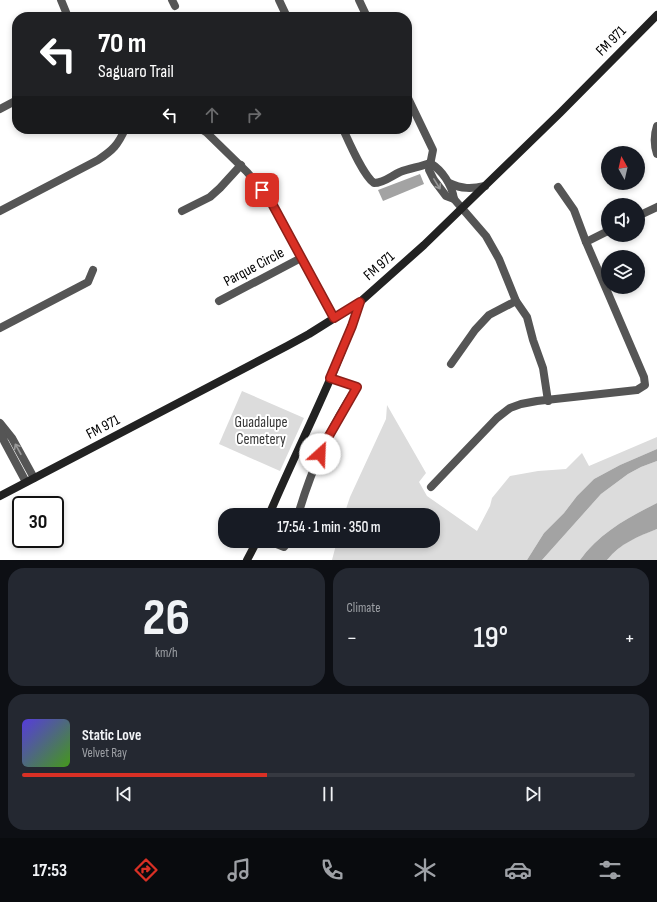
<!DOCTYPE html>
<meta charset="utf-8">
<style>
:root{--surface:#171b24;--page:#242831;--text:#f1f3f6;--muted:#9ea1a6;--line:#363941;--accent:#d93025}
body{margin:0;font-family:"Sofia Sans Condensed",sans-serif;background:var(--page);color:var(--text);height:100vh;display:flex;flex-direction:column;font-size:15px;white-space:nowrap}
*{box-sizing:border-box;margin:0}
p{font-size:13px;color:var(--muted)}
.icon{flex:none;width:22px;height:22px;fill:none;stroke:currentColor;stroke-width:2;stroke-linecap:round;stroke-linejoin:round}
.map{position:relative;height:560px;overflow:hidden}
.details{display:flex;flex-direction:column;gap:8px;padding:8px;background:#0d0f14;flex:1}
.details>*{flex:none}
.guide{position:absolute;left:12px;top:12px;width:400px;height:122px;border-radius:16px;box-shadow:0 2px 6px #0003;background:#202124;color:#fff;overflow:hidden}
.needle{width:26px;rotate:352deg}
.tools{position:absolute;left:601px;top:146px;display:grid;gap:8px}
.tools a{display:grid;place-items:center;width:44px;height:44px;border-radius:50%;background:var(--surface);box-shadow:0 2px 6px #0003;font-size:20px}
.speed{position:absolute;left:12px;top:496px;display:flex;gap:8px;font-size:20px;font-weight:700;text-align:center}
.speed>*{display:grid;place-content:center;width:52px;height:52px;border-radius:50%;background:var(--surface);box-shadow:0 2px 6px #0003;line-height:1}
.speed .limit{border:2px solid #111;border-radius:6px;background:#fff;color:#111}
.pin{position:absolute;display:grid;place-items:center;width:34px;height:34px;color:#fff;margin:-17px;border-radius:8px;box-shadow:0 2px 6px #0006}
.me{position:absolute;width:44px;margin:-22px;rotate:25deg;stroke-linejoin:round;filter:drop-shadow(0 0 3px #0008)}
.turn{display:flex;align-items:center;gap:14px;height:84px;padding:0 20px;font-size:18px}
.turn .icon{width:52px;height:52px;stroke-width:2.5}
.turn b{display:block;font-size:28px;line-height:34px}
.lanes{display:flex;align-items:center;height:38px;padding:0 20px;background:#0003;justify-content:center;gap:20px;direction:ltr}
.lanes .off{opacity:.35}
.big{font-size:30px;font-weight:600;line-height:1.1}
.details .card{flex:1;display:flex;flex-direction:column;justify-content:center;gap:6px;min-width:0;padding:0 14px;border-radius:16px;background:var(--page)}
.details .dial{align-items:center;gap:0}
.dial b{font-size:52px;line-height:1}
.song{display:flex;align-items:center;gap:12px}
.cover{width:48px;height:48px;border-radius:6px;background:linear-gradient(135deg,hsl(250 70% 55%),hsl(100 70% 35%))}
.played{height:4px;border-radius:2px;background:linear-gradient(90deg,var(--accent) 40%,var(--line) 40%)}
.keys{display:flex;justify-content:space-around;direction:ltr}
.heat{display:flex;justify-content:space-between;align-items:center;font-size:22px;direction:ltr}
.details .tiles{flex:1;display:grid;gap:8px;grid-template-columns:1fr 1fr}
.card:last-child{grid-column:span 2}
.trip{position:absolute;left:218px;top:508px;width:222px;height:40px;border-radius:16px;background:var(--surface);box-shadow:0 2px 6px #0003;font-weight:600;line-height:40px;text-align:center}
.dock{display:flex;height:64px;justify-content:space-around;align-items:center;background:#090b0e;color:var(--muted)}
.dock .icon{width:28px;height:28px}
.dock .selected{color:var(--accent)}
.dock b{font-size:18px;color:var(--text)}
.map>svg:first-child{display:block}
</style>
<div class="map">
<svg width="657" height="560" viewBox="0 0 657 560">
<rect width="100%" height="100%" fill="#fff"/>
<g fill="#dcdcdc">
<path d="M242,391L304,418L280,471L219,444Z"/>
<path d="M387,405L426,473L419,482L427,496L477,531L490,506L492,498L510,476L538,471L566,469L582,453L589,466L657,437V449L620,465L594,479L577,496L564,513L544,533L527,560H332L337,541H433V515H344L350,497L386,419Z"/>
<path d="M657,461V503C629,517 599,533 580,560H542L601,494L628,474L641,467Z"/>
<path d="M657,529V560H607C622,542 636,537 657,529Z"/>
</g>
<g fill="#a3a3a3">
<path d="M420,174L424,184L383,201L378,190Z"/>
<path d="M657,449V461L641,467L628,474L601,494L542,560H527L544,533L564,513L577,496L594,479L620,465Z"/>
<path d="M657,503V529C637,537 621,543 607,560H580C599,533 629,517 657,503Z"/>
</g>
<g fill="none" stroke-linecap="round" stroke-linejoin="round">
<g stroke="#555" stroke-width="8">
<path d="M61,0L68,17"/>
<path d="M172,0L175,6"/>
<path d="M279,0L287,17"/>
<path d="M359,0L367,17"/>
<path d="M407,96L433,150L429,170L434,180L446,196L454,199"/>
<path d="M0,109L17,100"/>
<path d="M657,126C654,135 654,145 657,154"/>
<path d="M201,129L206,132L247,172L269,198L334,318"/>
<path d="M343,129C349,142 363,175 374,183C384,183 391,176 400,172C410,168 420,167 430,163"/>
<path d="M430,163C442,170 452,185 454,199L486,236L499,259L516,301L527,317L533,340L543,368L548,401"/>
<path d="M449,183C462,189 471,189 485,186"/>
<path d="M0,211L98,160C113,150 118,145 125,129"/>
<path d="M182,211L210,197L220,188L241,165"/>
<path d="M638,216L657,207"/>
<path d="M586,242L608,231"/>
<path d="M219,301L301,258"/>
<path d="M0,328L88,282L93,270"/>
<path d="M451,364L475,330L489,315L516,301"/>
<path d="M0,423L12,438L34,478"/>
<path d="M0,428L4,441L26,482"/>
<path d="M431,487L497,418L510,408L521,404L537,401L637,390L645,385L644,377L586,242L574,210L558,187"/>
<path d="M298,515C311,470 331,426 357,387L330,378"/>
<path d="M269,541L284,547L289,541"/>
</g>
<g stroke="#222" stroke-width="8">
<path d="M0,496L287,346L309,334L360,302L424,245L560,113L657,15"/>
<path d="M269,515C299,444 336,375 360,302"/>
<path d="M247,560L257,541"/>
</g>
</g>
<defs><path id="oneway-shaft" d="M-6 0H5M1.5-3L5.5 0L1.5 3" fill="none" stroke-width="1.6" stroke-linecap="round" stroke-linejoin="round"/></defs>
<g stroke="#999">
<use href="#oneway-shaft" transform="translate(437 184) rotate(58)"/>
<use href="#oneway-shaft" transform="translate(18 449) rotate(-119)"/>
</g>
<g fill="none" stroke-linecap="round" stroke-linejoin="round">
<g stroke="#8d1f18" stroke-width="10">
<path id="route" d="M262,190L269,198L334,318L360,302L352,326L330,378L357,387L326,441L320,454"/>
</g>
<use href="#route" stroke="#d93025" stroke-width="7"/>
</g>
<g text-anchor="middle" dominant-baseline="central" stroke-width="4" stroke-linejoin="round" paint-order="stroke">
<g font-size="15" fill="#000" stroke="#fff">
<text transform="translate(611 41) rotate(-45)">FM 971</text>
<text transform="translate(379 266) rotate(-41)">FM 971</text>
<text transform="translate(254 267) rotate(-28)">Parque Circle</text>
<text transform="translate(103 427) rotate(-28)">FM 971</text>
</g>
<g font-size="15" fill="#333" stroke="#fff">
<text x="261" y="422">Guadalupe<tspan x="261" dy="17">Cemetery</tspan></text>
</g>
</g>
</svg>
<div class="tools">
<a><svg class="needle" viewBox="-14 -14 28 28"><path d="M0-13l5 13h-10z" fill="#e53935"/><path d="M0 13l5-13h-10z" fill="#9ea1a6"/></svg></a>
<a><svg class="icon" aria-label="sound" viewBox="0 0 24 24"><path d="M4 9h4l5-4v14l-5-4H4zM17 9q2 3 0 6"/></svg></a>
<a><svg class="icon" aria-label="layers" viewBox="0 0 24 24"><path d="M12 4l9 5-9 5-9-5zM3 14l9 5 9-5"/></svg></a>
</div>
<div class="speed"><div class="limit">30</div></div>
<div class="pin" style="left:262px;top:190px;background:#d93025"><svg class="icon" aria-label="arrive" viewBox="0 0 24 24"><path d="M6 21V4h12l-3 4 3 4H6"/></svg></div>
<svg class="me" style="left:320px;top:454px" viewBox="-20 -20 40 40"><circle r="19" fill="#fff"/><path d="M0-13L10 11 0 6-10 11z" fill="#d93025"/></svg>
<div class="trip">17:54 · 1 min · 350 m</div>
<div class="guide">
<div class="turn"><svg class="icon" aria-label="left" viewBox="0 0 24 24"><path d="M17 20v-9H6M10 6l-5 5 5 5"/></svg><div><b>70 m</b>Saguaro Trail</div></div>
<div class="lanes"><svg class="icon" aria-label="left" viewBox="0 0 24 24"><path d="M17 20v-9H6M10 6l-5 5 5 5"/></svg><svg class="icon off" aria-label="ahead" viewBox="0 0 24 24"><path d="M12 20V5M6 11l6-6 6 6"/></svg><svg class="icon off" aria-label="right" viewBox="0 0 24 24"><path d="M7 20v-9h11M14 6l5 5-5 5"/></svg></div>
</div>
</div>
<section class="details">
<div class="tiles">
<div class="card dial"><b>26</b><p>km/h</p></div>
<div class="card"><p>Climate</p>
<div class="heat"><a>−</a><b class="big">19°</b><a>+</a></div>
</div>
<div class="card">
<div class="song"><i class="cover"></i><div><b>Static Love</b><p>Velvet Ray</p></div></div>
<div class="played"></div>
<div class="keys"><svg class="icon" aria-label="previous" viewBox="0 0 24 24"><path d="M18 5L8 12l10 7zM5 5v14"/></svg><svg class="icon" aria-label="pause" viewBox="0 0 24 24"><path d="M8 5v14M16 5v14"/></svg><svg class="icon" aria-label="next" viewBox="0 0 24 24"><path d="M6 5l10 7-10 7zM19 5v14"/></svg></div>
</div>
</div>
</section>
<nav class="dock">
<b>17:53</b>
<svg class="icon selected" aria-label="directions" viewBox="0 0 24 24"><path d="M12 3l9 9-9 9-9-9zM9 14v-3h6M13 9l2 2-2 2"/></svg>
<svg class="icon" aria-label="music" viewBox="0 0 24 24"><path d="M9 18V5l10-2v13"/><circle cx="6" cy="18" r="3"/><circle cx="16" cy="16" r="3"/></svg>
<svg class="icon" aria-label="phone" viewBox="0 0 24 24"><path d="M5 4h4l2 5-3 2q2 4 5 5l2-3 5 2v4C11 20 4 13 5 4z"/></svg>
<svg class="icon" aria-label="climate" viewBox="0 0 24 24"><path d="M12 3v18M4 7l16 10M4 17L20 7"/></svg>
<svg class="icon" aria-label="car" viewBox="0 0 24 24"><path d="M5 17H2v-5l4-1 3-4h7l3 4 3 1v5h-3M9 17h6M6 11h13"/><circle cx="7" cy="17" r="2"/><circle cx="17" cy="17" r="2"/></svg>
<svg class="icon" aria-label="filters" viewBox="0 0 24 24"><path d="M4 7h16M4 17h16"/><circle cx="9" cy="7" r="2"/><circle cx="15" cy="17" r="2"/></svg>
</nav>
